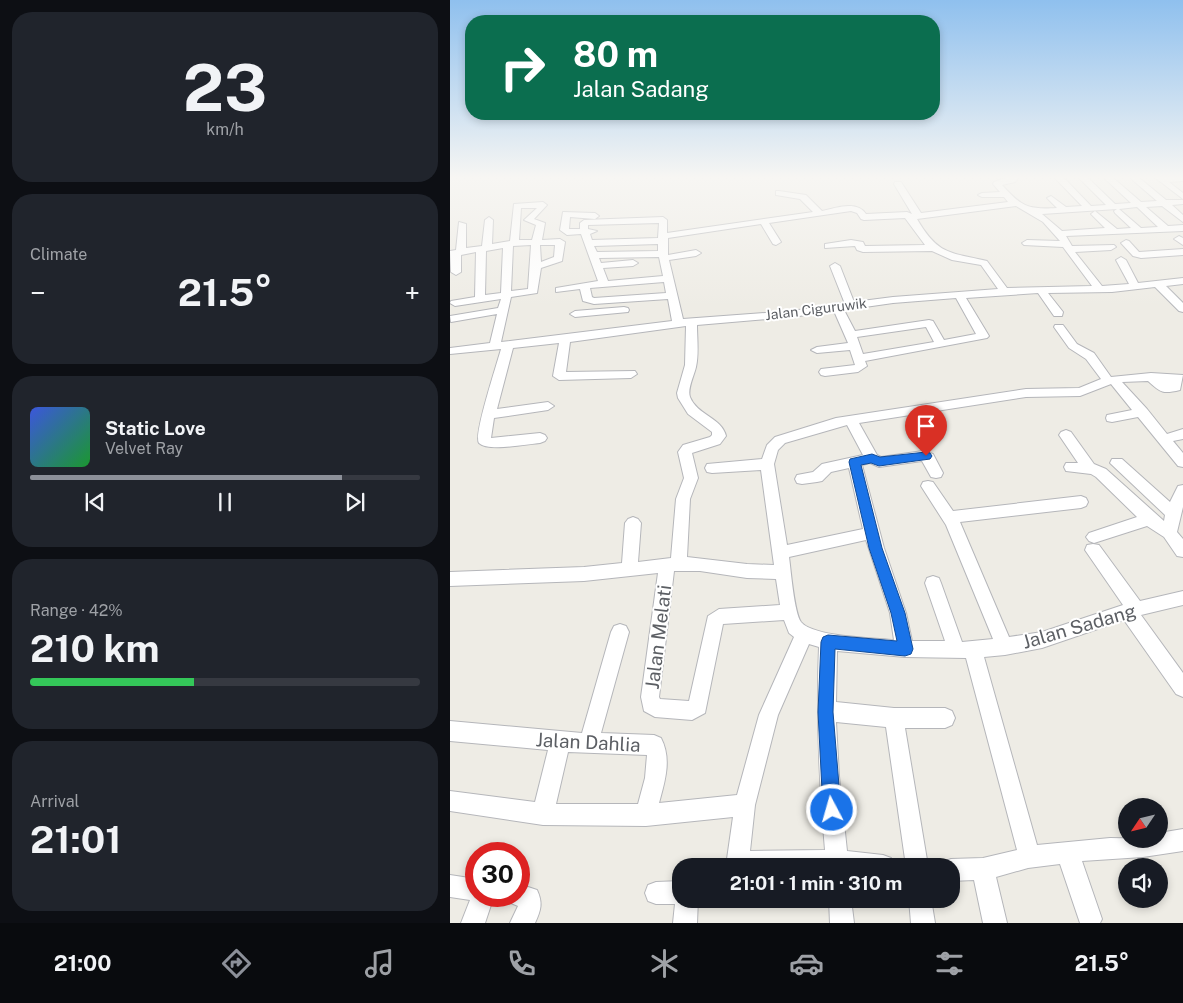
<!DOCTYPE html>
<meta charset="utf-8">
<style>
:root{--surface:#171b24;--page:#20242c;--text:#f1f3f6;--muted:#9ea1a6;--line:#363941;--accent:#8c9099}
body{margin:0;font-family:"Public Sans",sans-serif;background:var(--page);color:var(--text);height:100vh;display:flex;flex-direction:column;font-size:19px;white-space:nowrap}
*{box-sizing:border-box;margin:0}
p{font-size:16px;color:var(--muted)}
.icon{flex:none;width:28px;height:28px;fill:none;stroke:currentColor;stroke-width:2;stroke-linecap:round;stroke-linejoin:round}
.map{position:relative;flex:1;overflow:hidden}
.side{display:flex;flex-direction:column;gap:12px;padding:12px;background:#0d0f14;width:450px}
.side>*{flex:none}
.banner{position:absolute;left:15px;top:15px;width:475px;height:105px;border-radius:20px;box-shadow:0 2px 8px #0003;background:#0b6e4f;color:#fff;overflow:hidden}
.needle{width:32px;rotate:235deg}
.buttons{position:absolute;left:668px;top:798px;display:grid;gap:10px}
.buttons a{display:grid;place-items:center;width:50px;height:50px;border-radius:50%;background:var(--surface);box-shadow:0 2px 8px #0003;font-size:25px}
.speed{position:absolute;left:15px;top:842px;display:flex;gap:10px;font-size:25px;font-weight:700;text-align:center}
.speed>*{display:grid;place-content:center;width:65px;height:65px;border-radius:50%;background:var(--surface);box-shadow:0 2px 8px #0003;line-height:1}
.speed .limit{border:8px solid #d22;background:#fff;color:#111}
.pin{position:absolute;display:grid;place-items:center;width:42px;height:42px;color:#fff;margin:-51px -21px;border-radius:50% 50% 50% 0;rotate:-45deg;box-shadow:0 0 5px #0007}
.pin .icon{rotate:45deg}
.me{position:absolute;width:55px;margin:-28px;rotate:354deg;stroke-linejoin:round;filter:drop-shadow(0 0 4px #0008)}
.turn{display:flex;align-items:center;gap:18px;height:105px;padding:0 25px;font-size:22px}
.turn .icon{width:65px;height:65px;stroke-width:2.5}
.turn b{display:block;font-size:35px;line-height:42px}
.big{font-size:38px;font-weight:700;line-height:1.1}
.side .tile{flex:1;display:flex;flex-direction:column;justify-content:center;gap:8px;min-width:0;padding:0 18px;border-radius:20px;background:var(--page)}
.side .dial{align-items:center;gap:0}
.dial b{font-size:65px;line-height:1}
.song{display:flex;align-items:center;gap:15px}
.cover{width:60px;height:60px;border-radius:8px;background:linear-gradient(135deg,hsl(230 70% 55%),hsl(130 70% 35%))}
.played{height:5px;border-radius:2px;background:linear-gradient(90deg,var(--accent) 80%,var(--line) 80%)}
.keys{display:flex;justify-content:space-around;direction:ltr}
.heat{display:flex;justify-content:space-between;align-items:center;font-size:28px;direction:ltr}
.charge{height:8px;border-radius:4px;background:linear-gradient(90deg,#34c759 42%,var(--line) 0)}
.trip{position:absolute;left:222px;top:858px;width:288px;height:50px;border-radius:20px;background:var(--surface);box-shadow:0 2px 8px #0003;font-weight:700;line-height:50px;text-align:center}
.tab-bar{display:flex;height:80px;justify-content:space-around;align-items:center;background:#090b0e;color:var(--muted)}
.tab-bar .icon{width:35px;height:35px}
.tab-bar .current{color:var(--accent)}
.tab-bar b{font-size:22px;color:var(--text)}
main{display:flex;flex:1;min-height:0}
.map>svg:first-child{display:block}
</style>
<main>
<section class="side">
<div class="tile dial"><b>23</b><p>km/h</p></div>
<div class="tile"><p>Climate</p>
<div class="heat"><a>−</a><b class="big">21.5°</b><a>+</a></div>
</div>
<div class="tile">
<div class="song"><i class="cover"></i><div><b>Static Love</b><p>Velvet Ray</p></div></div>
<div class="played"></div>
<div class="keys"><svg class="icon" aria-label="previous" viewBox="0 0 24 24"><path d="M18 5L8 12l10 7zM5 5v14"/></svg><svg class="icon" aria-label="pause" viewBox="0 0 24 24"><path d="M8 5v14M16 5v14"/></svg><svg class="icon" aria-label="next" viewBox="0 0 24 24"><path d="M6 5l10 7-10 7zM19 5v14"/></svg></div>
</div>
<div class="tile"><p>Range · 42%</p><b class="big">210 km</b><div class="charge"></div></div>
<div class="tile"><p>Arrival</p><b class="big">21:01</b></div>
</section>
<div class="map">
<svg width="733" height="923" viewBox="0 0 733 923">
<rect width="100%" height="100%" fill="#eeece5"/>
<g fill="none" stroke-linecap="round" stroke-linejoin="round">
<g stroke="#b5b6ba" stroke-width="2">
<g id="minor">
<path d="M561,176H570L565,182L552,185C571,206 577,210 607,208L597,198L601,196L616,207L632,206L603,176H612L641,206L656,205L627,176H636L665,204L681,203L652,176H661L691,202L707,201L678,176H687L716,200H733V204L722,205L733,215V222L712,206L696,207L718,226L733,225V231L616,236L622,246L664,245L666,247L661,250L625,252L652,286L679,284L666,260L671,257L676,260L688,283L733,278V284L716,286L733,303V312L729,311L705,287L662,292L598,293L613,312L612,316H604L588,293L516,298L539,336L537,338L415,361L417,366L408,372L375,376L371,375L369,372L371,369L405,365L400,350L367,353L361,350L367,347L398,343L384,311L342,317L247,325C247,338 249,354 246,367C244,376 237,389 240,397C247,415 272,418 276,436L270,444L242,453L248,478L240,499L237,557L297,564L324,565L311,470L262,473L257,472L255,468L257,464L312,459L317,445L325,437L386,418L576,389L629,388L651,379L636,359L619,348L604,327L605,325H613L627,344L644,353L661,377L701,373L733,375L730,390C713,394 711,393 698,381L672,382L697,409L717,434L733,429V439L723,441L733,453V467L728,466L688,417L662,422L657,421L656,418L657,415L682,410L661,384L630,396L576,397L409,423L427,455L431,457L473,451L483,454L493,473L491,477L486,478L481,477L472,461L429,467L420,463L412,465L434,548L456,613L462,641H495L475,583L477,578L483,576L489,578L491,583L512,642L543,639L496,525L471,486L473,482L478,481L483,482L503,511L631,496L636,498L638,502L636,506L631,508L510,522L559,637L592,632L673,605L635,550L637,545L643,544L649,545L690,601L733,591V605L691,615L733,673V697L726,694L674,620L592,648L555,655L534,657L587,845L660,838L709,839V833L733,829V851L693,857L632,861L652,919L650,923H630L610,864L578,868L546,877L557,923H533L524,880L501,881V866H491L493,862L501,859L533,858L567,850L516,658L455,657L387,651L386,702L444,708H495L502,711L505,718L502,725L495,728H455L478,866H456L436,727L386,722L389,776L397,851L433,855L441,858L444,866H276L283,817L196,826L93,825L0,811V791L85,802L98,750L0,741V721L132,733L161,632L164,626L170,624L176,626L179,632L151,733L204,735L211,738C222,759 215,781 209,803L287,795L309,715L344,637L339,633L334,620L273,624L255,713L242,720L205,717L194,711L191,697L208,573L134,581L0,586V572L134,567L172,563L175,523L178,519L183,517L188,519L191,523L188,562L221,558L226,499L234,478L228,452L233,445L260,437L262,435V432L238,414L228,398L227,393L235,365L236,326L120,342L116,372L185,371L187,374L181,378L109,380L103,376L109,343L63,348L47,409L98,402L104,406L98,410L44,418L41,438L90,433L95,435L97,438L95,441L90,443C77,444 38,452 29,443C23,436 48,361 51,349L0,354V348L40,343L47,314L1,322L0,316L48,308L51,299L5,306L0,303L1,301L25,297L26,252L11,255V272L6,275L1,272L0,251L6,250L9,222L16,224V248L32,246L35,220L39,217L43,220L42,244L60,241L64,204L93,202L97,205L84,219L95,223L92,240L110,239L115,242L112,261L91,268L87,293L61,297L51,342L222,321L218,299L144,304L133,301L130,289L106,292V288L148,281L131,234L117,235L110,230L113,212L145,213L149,216L145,219L120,217L119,229H130V223L134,220L213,217L217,220V233L363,212L350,199L326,195V191H329L356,195L372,211C386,208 407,200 416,214L457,212L462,214L444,184L445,182H451L471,213L558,202L554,197H532L528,195L532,193L550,192L543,184L544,182ZM566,206L593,222L610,241L577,240L572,243L574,245L613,247L642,286L557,288L537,261C499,252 488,255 467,219ZM687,207L708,227L691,228L669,209ZM71,208H87L74,220L86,225L82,240H69ZM667,209L664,211L665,213L681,228L667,229L645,211L641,214L655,228L612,231L592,214ZM401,211L407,213L411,219L414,220L455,218L475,245L415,246L413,242L401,240L375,244V248L405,246L407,250L413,252L482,251L502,260L531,265L548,289L443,297L404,302L390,266L385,263L380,266L395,304L387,303L382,305L342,311L233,319L219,260L246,256L251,253L246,250L218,255V238L311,224L323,244L326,245L331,242L319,223ZM209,223L208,238L142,240L140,234L147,231L138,229V225ZM208,244V251L147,252L144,246ZM81,245L78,289L61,291L63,246ZM90,245H105L104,257L91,262ZM53,248L51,293L35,295L36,251ZM209,257L213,276L158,281L153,268L183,266L188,263L183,260L151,263L149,258ZM214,282L216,293L144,298L142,297L140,288ZM506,298L526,334L494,340L483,321L479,320L405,331L394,310L443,303ZM476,327L484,342L413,354L407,337ZM397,425L413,455L372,464L363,472L347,475L345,479L347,483L352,484L367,482L372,481L381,472L399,468L413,529L337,545L324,464L328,450L335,443ZM416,540L440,613L444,640C425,638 363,637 351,622C344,612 341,571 339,557ZM224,571H250L297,578L326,579L330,605L269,609L258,616L239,701L210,699L209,697ZM359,644L369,647C366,717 369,780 375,850L300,851L305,805L328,715ZM118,752L197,755L195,778L188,804H106Z"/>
<path d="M703,176L733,177V181L719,182L733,193V199Z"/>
<path d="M729,236L733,238V245L724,239Z"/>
<path d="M676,240L679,241L689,252L733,249V255L691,258L683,256L671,243Z"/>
<path d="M174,307L178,308L179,310L178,312L125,317L120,314L125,311Z"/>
<path d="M616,430L621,432L644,464L656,469L714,521L715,515L660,463L662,459H672L720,502L728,486L733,485V507L727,532L733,539V557L727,556L714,537L697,526L644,543L639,541L636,537L639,533L687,517L646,477L641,474L616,471L614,467L616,463H628L609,435L611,432Z"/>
<path d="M0,875L26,879V896H44L35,923H11L20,900L0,897Z"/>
<path d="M231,881V899H248L247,923H223L225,904H206L198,901L195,893L198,885L206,882Z"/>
<path d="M69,884L87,890C93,903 91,910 85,923H60L68,906L61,903L58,896H69Z"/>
<path d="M379,899H401L404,923H380Z"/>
<path d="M459,899H481L485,923H461Z"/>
</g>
</g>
<use href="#minor" fill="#fff" fill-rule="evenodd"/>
</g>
<linearGradient id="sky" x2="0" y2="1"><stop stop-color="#8fc0ee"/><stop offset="0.58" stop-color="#f7f6f3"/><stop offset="1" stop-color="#f7f6f3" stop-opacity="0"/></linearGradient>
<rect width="733" height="306" fill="url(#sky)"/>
<path fill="#1a73e8" stroke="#114b97" d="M476,452L480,453L482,456L480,459L429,466L421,463L411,465L432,548L455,613L463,649L461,654L455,656L385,649L383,712L391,810L388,817L382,819L376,817L373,810L368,712L371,642L373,637L378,635L447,641L441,613L419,548L399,462L400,459L422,454L430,457Z"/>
<g text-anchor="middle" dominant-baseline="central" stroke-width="4" stroke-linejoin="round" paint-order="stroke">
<g font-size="14" fill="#5c5f64" stroke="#fff">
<text transform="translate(366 309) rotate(-7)">Jalan Ciguruwik</text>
</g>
<g font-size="19" fill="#5c5f64" stroke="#fff">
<text transform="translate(629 626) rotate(-16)">Jalan Sadang</text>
<text transform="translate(208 637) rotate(-83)">Jalan Melati</text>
<text transform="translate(138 742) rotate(3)">Jalan Dahlia</text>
</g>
</g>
</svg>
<div class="buttons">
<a><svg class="needle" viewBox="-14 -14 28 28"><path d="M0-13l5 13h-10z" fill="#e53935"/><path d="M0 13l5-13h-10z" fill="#9ea1a6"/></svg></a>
<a><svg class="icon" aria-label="sound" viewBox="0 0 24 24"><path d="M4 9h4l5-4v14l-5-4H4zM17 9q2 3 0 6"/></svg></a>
</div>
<div class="speed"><div class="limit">30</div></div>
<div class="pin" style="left:476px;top:456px;background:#d93025"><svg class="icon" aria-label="arrive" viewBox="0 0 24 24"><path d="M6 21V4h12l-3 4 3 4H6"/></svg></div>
<svg class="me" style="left:382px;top:810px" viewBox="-20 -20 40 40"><circle r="17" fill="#1a73e8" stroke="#fff" stroke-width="3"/><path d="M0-11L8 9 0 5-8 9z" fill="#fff"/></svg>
<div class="trip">21:01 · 1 min · 310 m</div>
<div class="banner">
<div class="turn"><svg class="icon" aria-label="right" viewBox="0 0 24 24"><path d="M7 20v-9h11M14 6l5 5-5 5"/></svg><div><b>80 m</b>Jalan Sadang</div></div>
</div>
</div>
</main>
<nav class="tab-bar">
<b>21:00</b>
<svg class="icon current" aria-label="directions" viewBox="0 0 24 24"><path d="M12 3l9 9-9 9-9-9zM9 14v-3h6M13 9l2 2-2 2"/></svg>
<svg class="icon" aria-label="music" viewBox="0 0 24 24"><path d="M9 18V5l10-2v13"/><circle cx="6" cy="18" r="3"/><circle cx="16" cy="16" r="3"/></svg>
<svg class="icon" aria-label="phone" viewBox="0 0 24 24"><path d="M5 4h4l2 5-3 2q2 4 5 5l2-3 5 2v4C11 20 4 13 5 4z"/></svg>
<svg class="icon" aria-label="climate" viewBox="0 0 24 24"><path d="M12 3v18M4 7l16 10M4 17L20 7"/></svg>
<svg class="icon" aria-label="car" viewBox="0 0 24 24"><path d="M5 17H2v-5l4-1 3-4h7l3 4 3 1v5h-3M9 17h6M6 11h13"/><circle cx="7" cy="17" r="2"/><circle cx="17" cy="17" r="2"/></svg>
<svg class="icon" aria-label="filters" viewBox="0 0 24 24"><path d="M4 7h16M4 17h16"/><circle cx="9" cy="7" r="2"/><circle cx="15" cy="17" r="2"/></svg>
<b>21.5°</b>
</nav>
